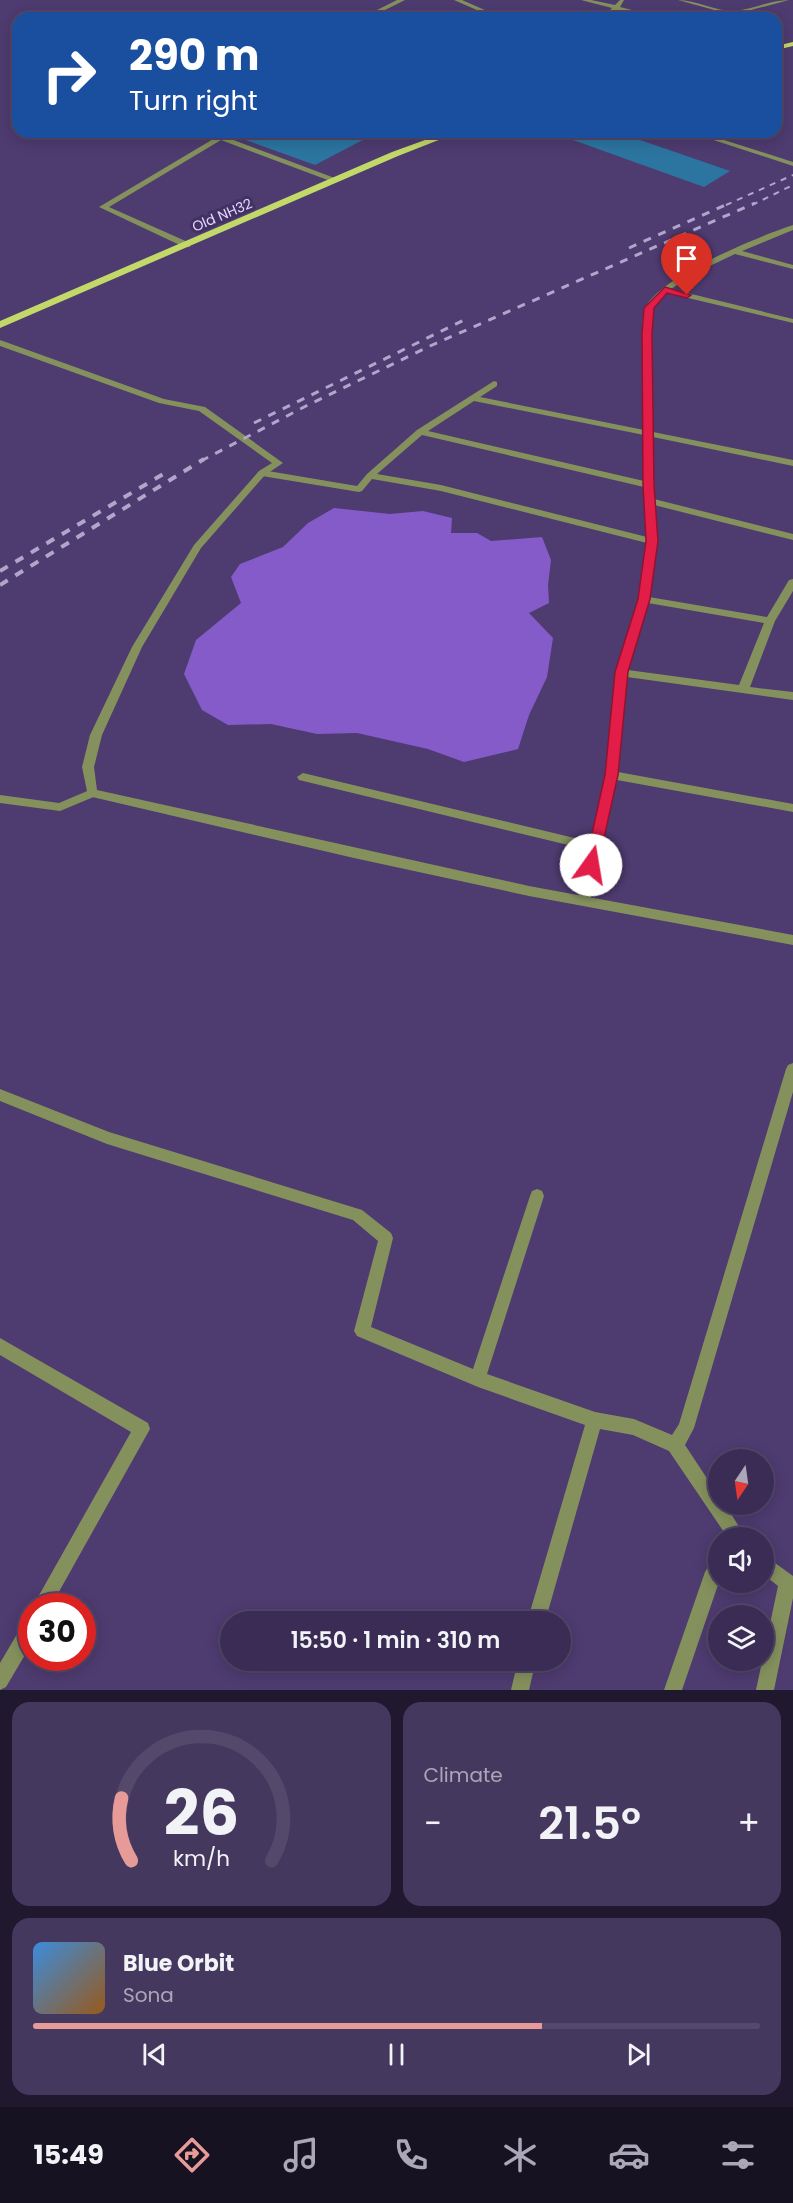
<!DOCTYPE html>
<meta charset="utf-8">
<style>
:root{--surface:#3a2c54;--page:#45385e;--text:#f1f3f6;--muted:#aba7b8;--line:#54486b;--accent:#e69b98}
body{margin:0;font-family:Poppins,sans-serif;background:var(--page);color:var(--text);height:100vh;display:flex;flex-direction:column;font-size:22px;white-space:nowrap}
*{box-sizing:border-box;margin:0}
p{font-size:20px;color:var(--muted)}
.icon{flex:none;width:33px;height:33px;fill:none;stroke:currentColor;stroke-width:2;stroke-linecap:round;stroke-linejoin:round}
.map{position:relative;height:1690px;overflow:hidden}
.side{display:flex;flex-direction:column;gap:12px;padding:12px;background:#20182e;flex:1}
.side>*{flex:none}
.banner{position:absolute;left:12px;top:12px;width:770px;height:126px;border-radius:18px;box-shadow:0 3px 15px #0003,0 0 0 2px var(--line);background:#1a4fa0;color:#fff;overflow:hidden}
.needle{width:39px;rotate:193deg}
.tools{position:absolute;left:708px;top:1449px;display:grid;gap:12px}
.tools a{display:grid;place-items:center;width:66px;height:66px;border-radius:50%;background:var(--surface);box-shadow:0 3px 15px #0003,0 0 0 2px var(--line);font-size:30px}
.speed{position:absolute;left:18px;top:1593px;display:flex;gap:12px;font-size:30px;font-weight:700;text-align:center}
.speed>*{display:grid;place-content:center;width:78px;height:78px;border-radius:50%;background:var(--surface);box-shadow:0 3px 15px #0003,0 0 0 2px var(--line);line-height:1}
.speed .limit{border:9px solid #d22;background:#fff;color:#111}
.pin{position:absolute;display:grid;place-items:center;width:51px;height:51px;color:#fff;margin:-62px -26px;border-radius:50% 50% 50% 0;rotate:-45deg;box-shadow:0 0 6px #0007}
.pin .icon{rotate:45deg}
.me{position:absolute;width:66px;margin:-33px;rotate:13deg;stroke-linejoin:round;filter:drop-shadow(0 0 4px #0008)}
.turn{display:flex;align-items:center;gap:21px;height:126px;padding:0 18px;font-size:27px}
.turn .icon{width:78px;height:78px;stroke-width:2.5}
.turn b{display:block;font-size:42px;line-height:51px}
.big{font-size:45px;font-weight:600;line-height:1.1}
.side .tile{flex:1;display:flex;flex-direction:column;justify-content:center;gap:9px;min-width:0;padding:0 21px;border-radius:18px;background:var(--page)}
.side .dial{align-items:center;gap:0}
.dial svg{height:156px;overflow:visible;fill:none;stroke:var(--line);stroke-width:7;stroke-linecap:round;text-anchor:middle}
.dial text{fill:var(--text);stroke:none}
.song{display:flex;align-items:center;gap:18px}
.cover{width:72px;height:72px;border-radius:9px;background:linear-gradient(135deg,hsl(210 70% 55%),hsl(30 70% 35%))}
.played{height:6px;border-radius:3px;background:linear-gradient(90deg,var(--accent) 70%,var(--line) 70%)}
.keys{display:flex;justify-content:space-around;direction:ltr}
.heat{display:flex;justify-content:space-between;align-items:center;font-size:33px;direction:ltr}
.side .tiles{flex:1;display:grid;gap:12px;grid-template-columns:1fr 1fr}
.tile:last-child{grid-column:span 2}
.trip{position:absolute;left:220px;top:1611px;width:351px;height:60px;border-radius:30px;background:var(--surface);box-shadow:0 3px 15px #0003,0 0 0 2px var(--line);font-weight:600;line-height:60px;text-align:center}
.tabs{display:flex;height:96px;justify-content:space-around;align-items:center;background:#171222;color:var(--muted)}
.tabs .icon{width:42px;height:42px}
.tabs .selected{color:var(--accent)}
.tabs b{font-size:27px;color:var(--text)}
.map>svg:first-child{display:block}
</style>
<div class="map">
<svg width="793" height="1690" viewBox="0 0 793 1690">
<rect width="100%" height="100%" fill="#4e3b70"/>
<path fill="#855bc9" d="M334,508L390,514L423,511L452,518L451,533H477L491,541L542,537L551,560L548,585L549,603L529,613L553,638L547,677L529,715L518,749L464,762L428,749L357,733L317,734L271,724L228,725L202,710L184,674L196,640L241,603L231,577L240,564L283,547L308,523Z"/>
<g fill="#2c75a1">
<path d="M232,132H378L315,165L232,135Z"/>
<path d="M559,132H617L730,171L704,187L559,135Z"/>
</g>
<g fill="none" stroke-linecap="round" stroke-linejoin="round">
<g fill="#85915d" fill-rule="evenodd">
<path d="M397,0H405L369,18H361Z"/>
<path d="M454,0H462L503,18H495Z"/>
<path d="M581,0H591L615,5L620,0H624L620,7L663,18H652L617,10L609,18H603L612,8Z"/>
<path d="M678,0C696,0 718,12 733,11C752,10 770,0 789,0L721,18H711L725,13Z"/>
<path d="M689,132H699L793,162V166Z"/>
<path d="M220,135L340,180L333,182L221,140L109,207L190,243V247H184L99,207Z"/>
<path d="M793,225V230L742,251L793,265V269L735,254L697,272L671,289L793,319V323L667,293L654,307L652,316L653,432L793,460V466L653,437L654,499L793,534V540L654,505L657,541L649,597L767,617L789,580L793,579V591L775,621L750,687L793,692V700L627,677L618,772L793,804V812L617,780L589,901L587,904H579L577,901L589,850L299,780L297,777L303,773L591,842L606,775L617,673L639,599L647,543L441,491L372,479L362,491L359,492L262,476L257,473L262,470L357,486L367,474L417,430L494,381L497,382V386L480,397L644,430C643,404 643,378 643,352C643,339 641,323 644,311C653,279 762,235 793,225ZM474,401L644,435V481L428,431ZM422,435L644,487L647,537L441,485L377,474ZM648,603L764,623L739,685L628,670Z"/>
<path d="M92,789L96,790L98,793L96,796L60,811L0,803V795L59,803Z"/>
<path d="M793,1063V1092L694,1428L685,1445L718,1495V1504H725L746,1538H728L669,1451L633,1435L600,1429L545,1622H527L585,1425L478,1387L357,1336L354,1331L378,1241L353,1220L107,1144L0,1101V1089L109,1132L362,1210L391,1233L393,1238L371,1327L473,1369L530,1196L532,1191L537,1189L542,1191L544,1196L487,1374L595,1412L634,1419L672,1435L679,1424L786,1069L788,1065Z"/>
<path d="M0,1338L148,1423L150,1429L51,1606H33L131,1432L0,1355Z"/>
<path d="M764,1555L793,1576V1598L774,1690H756L778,1586L764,1575Z"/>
<path d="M718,1557L719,1582L682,1690H664L705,1572L712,1560Z"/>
<path d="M32,1616V1643L6,1687L0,1690V1663L26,1619Z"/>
<path d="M518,1660H536L529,1690H511Z"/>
</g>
<path fill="#85915d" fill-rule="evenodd" d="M0,340L164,399L205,407L283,463L265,475L201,548L142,647L102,735L94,767L97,790L529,886L793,935V945L529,896L354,858L88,796L82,767L90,735L132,647L194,545L259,471L272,463L199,411L159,403L0,346Z"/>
<g fill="#c2d969" fill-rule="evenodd">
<path d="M793,42V46L776,50V46Z"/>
<path d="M447,132H459L398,156L0,328V321L392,152Z"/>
</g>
<g stroke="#b2a5cc" stroke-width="2" stroke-dasharray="6 6" stroke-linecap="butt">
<path d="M726,205L793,175"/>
<path d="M752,205L793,185"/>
</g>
<g stroke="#b2a5cc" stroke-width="3" stroke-dasharray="8 8" stroke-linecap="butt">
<path d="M629,248L730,203"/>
<path d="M254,423L464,320"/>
<path d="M201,461L306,406L430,346L755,203"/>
</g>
<g stroke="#b2a5cc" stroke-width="4" stroke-dasharray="9 9" stroke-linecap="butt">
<path d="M0,571L165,473"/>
<path d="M0,585L204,459"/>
</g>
</g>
<path fill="#e11d48" stroke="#92132f" stroke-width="1.5" d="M665,287L691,295L687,298L667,293L654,308L652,334L654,485L658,541L650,599L628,672L618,775L598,865L591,870L585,865L605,775L615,672L638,599L646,541L643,485L642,334L644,308Z"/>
<g text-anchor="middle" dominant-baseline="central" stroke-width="6" stroke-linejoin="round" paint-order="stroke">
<g font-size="14" fill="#e2d9f9" stroke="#433065">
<text transform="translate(222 215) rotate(-23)">Old NH32</text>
</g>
</g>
</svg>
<div class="tools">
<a><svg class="needle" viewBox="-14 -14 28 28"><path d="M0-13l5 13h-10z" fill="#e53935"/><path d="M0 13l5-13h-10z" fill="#aba7b8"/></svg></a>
<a><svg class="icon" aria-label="sound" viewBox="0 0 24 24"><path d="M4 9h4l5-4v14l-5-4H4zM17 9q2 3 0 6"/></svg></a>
<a><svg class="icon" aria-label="layers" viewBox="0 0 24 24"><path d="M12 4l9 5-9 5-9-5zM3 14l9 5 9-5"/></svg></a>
</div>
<div class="speed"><div class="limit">30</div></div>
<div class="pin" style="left:687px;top:295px;background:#d93025"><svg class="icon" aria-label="arrive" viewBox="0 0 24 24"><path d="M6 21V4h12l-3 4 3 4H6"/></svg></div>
<svg class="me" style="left:591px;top:865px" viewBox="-20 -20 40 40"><circle r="19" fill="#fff"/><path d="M0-13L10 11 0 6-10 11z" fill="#e11d48"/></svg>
<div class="trip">15:50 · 1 min · 310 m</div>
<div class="banner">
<div class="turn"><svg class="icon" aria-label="right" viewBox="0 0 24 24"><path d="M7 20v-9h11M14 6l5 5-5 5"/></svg><div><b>290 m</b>Turn right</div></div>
</div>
</div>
<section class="side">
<div class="tiles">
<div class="tile dial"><svg viewBox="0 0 100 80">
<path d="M14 69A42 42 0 1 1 86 69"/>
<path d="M14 69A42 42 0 0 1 9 37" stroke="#e69b98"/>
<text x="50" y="56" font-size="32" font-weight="700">26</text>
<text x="50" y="72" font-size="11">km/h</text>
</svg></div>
<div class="tile"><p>Climate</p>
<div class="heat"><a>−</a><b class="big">21.5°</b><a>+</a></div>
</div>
<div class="tile">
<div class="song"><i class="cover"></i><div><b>Blue Orbit</b><p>Sona</p></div></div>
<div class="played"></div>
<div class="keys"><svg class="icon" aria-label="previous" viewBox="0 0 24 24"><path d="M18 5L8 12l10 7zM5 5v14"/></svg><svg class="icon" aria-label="pause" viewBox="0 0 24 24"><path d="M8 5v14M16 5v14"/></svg><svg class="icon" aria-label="next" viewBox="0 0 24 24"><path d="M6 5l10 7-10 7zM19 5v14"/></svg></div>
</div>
</div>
</section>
<nav class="tabs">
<b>15:49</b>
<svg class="icon selected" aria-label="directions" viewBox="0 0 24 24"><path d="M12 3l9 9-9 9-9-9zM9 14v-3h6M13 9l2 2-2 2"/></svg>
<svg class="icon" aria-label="music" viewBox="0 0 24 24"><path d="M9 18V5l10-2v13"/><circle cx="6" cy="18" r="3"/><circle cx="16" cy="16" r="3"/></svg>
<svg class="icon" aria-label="phone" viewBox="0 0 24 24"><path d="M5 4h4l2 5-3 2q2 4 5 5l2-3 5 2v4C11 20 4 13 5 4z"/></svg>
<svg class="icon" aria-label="climate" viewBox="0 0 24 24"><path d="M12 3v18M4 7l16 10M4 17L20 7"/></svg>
<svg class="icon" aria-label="car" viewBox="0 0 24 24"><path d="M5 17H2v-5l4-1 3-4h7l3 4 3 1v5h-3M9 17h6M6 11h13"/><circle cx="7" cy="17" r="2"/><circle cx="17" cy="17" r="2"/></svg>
<svg class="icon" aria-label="filters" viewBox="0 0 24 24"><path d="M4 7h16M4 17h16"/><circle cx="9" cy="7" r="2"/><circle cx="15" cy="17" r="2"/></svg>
</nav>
